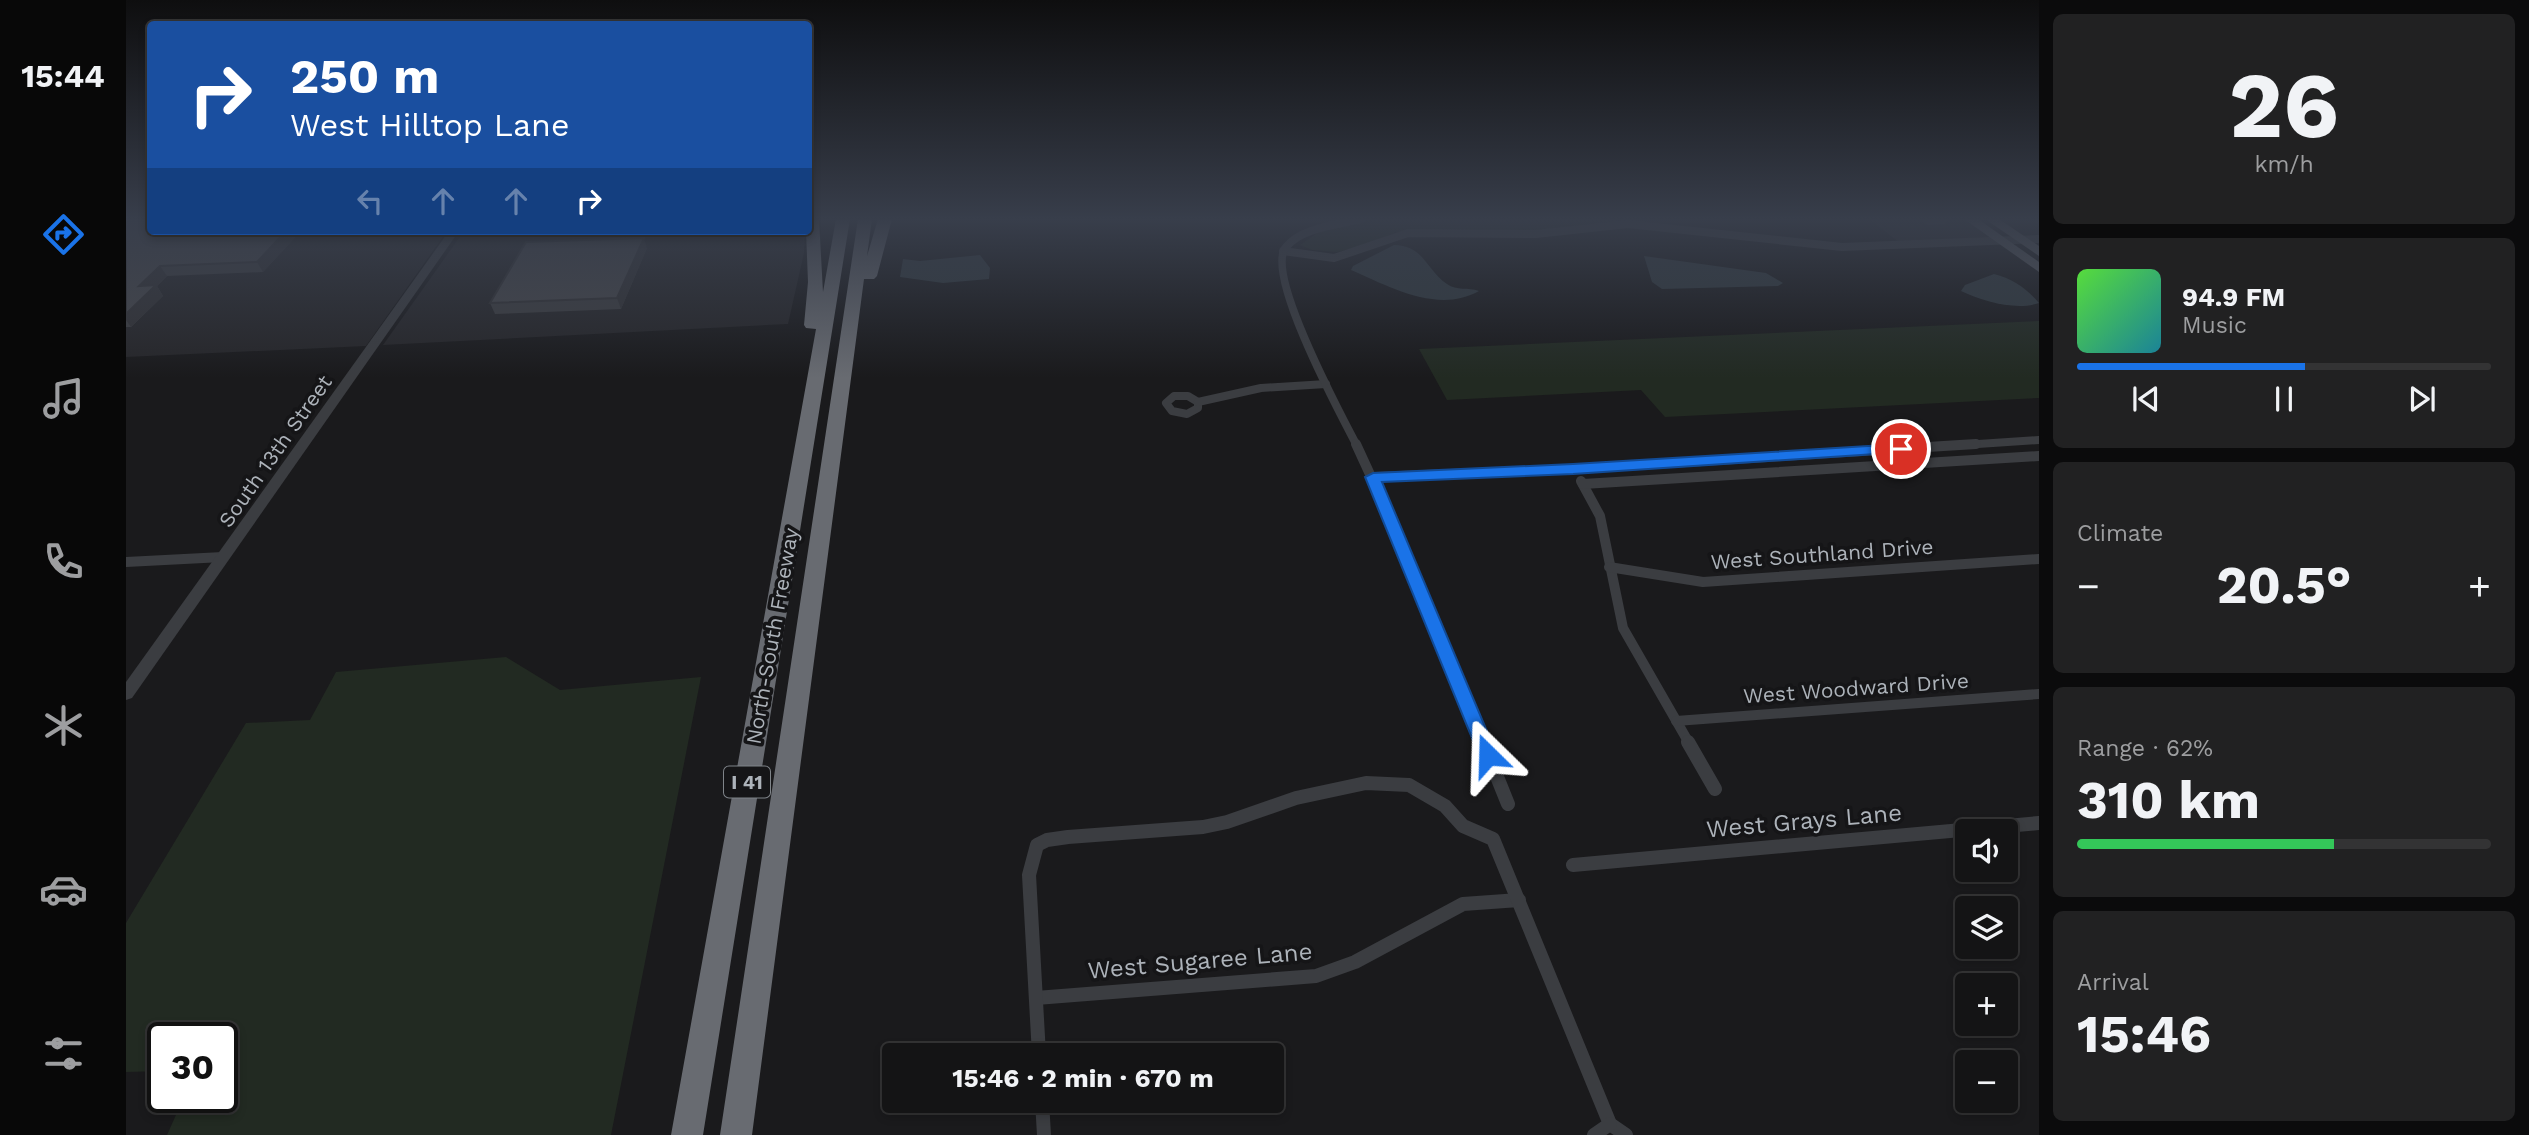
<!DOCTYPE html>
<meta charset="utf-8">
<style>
:root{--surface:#141415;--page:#212122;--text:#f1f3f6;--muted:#9d9ea0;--line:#333334;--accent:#1a73e8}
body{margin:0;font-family:"Work Sans",sans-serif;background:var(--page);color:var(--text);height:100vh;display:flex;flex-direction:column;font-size:26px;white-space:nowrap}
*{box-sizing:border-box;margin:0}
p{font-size:23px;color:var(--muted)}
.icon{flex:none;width:38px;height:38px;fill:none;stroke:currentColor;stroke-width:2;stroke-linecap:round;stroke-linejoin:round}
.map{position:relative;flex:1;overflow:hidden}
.drawer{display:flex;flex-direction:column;gap:14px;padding:14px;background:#0b0b0c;width:490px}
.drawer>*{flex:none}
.top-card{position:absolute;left:21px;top:21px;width:665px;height:214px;border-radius:7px;box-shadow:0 4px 10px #0003,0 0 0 2px var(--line);background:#1a4fa0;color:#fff;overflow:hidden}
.controls{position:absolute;left:1829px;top:819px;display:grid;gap:14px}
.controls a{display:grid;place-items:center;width:63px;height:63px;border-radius:7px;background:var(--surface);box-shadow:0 4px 10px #0003,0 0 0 2px var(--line);font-size:35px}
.speed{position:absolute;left:21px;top:1022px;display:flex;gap:14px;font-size:35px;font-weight:700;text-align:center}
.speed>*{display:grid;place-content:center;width:91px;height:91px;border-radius:50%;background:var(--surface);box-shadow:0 4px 10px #0003,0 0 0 2px var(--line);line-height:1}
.speed .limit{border:4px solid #111;border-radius:10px;background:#fff;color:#111}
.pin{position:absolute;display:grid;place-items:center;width:60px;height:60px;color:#fff;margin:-30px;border:4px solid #fff;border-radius:50%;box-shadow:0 2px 7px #0007}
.me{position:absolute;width:77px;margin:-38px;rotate:338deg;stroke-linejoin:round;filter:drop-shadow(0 0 5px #0008)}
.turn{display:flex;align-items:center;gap:24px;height:147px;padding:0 28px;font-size:32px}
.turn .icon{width:91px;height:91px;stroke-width:2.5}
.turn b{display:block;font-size:49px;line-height:60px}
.lanes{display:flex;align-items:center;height:66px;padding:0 28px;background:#0003;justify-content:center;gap:35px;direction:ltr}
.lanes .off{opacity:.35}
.big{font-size:52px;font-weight:700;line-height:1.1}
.drawer .card{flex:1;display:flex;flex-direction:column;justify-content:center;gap:10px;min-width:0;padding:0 24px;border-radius:10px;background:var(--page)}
.drawer .dial{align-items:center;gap:0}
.dial b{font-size:91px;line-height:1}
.song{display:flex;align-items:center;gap:21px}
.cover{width:84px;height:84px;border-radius:10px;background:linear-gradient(135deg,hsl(110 70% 55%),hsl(190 70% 35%))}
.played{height:7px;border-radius:4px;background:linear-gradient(90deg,var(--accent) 55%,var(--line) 55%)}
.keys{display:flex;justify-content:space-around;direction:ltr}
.heat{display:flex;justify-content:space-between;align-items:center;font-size:38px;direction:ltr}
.charge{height:10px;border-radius:5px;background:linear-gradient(90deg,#34c759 62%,var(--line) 0)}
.trip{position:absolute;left:756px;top:1043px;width:402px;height:70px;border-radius:7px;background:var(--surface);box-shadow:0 4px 10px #0003,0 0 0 2px var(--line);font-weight:700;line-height:70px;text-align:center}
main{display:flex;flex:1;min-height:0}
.tabs{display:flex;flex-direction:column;width:126px;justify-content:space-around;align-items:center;background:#080808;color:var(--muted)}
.tabs .icon{width:49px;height:49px}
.tabs .current{color:var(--accent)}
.tabs b{font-size:32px;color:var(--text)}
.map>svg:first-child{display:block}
</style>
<main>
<nav class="tabs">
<b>15:44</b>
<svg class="icon current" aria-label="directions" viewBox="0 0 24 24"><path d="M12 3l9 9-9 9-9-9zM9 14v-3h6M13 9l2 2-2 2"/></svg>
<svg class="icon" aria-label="music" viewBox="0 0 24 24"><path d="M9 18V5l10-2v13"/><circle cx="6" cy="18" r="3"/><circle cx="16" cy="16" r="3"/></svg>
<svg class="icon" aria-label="phone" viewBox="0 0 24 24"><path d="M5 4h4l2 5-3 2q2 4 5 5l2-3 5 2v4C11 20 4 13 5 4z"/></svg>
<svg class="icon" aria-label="climate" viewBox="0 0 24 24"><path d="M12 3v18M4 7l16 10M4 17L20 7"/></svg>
<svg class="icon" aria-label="car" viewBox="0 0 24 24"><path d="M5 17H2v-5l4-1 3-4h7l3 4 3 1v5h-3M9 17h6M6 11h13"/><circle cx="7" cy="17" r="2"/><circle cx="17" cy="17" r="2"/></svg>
<svg class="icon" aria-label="filters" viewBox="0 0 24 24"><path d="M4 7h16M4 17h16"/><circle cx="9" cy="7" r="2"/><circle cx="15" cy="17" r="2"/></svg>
</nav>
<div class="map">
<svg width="1913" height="1135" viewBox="0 0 1913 1135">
<rect width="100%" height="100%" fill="#1a1a1c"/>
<g fill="#262629">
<path d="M0,219L24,231H321L240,346L0,357Z"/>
<path d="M1743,219H1839L1865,237L1773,242Z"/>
<path d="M338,231H679L678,253L662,324L257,345Z"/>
</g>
<g fill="#222a22">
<path d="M1241,219H1493L1491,222L1417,231L1270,232L1237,246L1211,252L1186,250L1174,245L1193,232Z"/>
<path d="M1913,321V398L1539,417L1515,390L1321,400L1293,349Z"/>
<path d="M380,657L434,690L575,677L485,1135H41L58,1097H96V1038H37V1071L0,1072V923L120,723L184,720L210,672Z"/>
</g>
<g fill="#313a3f">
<path d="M1268,245C1299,246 1299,269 1321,284C1331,291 1342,287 1353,291C1312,314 1264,287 1225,270L1227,266Z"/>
<path d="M854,255L864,268L863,279L817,283L774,277L777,259L794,261Z"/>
<path d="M1518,256L1640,273L1657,283L1652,286L1536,289L1526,282Z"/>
<path d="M1868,274C1887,279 1900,288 1913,303C1890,311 1856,301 1835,291L1839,285Z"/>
</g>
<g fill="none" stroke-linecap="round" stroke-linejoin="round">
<g stroke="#3b3d41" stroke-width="8">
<path d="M1157,251L1208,258L1282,233L1410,234L1502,224L1716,247L1913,239"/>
<path d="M1048,396H1062L1072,402V408L1061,414L1046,411L1040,403Z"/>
<path d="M1072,402L1135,388L1200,384"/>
<path d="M1231,446C1215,415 1138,273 1160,247C1176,227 1212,225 1235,219"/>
<path d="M1822,446L1913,440"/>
</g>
<g stroke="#3b3d41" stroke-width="10">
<path d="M1230,444L1265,520L1357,743"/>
<path d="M1247,477L1447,469L1850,444"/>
<path d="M1455,481L1474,516L1497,628L1563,743"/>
<path d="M1457,484L1913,456"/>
<path d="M0,562L97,557"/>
<path d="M1483,567L1577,582L1913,559"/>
<path d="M1550,721L1913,694"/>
</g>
<g stroke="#3b3d41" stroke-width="14">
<path d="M1357,742L1382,804"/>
<path d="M1562,742L1589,789"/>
<path d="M1447,865L1913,823"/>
<path d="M910,998L1190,976L1229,962L1337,904L1393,900"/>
<path d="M913,1055L903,875L911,845L921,840L942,837L1077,827L1101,822L1170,798L1240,783L1283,785L1319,806L1337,826L1367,839L1484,1124L1500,1135"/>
<path d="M916,1101L918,1135"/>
<path d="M1468,1135L1484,1124"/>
</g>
<path fill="#3b3d41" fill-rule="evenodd" d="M323,231H333L6,698L0,700V682Z"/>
<g fill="#575a5f" fill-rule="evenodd">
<path d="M1838,219H1852L1913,262V272Z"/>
<path d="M1859,219H1873L1913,246V256Z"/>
</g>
<g fill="#686b71" fill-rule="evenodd">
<path d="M682,219H693L697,292L710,219H724L577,1135H545L690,329L680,328L678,325L682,282L680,231H682Z"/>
<path d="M732,219H746L741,256L752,219H766L751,276L748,279H738L626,1135H594Z"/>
</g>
</g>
<g fill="#3d3e41">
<path d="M0,219L175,231L137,272L41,276L31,286L37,296L5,327H0Z"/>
<path d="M1793,219H1822L1819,224L1801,225Z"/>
<path d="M521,248L495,309L369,314L364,303Z"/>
</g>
<g fill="#323235">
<path d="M160,231H175L137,272L131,262Z"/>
<path d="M518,238L521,248L495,309L491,298Z"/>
<path d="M34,266L41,276L31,286L37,296L5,327L0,320V314L13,286Z"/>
</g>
<g fill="#47484c" stroke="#323235" stroke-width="2">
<path d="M0,219H24V231H160L131,262L34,266L13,286L30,285L0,314Z"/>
<path d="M518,238L491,298L364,303L400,242Z"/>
</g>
<linearGradient id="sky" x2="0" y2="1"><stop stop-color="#0e0e0f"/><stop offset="0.58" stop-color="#383e4b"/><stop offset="1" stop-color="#383e4b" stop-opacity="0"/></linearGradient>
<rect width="1913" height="378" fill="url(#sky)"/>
<path fill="#1a73e8" stroke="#114b97" stroke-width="2" d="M1775,444L1782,449L1780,452L1447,474L1256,482L1371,755L1369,761L1362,763L1355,761L1353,755L1239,477L1247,473L1447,464Z"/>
<g text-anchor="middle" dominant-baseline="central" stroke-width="7" stroke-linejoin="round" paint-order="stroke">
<rect fill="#151517" stroke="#7f8489" stroke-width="2" x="598" y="766.5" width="46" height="31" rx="5"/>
<g font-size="19" font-weight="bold" fill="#adb3ba">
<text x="621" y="782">I 41</text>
</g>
<g font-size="21" fill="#adb3ba" stroke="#151517">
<text transform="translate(149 451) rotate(-55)">South 13th Street</text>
<text transform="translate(1696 554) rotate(-4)">West Southland Drive</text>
<text transform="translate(646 636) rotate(-80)">North-South Freeway</text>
<text transform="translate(1730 688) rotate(-4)">West Woodward Drive</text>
</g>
<g font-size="24" fill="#adb3ba" stroke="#151517">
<text transform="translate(1678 821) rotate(-5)">West Grays Lane</text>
<text transform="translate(1074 961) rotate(-5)">West Sugaree Lane</text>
</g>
</g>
</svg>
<div class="controls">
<a><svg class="icon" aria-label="sound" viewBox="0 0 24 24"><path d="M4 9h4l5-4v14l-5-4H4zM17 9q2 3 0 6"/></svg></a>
<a><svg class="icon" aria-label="layers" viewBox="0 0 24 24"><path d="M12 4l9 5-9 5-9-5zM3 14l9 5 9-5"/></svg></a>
<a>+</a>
<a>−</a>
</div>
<div class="speed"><div class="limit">30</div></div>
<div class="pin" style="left:1775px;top:449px;background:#d93025"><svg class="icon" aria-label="arrive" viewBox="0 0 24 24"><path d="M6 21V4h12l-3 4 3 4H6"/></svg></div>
<svg class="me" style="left:1362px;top:755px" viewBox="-20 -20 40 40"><path d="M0-17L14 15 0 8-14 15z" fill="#1a73e8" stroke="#fff" stroke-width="4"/></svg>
<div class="trip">15:46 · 2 min · 670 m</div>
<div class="top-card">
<div class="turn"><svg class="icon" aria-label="right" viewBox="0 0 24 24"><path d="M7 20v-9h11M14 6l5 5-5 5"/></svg><div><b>250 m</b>West Hilltop Lane</div></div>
<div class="lanes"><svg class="icon off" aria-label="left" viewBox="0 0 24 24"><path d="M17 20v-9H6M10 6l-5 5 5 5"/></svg><svg class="icon off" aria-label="ahead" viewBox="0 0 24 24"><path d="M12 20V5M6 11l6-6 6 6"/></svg><svg class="icon off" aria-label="ahead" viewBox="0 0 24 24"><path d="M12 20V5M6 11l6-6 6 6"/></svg><svg class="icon" aria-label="right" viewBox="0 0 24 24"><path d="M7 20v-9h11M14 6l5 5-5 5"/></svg></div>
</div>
</div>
<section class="drawer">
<div class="card dial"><b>26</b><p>km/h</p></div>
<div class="card">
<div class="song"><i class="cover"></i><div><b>94.9 FM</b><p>Music</p></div></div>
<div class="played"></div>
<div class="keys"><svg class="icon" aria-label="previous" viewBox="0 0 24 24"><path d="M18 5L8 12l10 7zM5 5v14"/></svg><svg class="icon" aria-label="pause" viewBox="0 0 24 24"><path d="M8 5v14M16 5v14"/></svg><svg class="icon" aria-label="next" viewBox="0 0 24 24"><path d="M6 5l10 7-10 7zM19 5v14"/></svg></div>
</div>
<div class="card"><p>Climate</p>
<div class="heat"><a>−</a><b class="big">20.5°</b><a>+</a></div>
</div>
<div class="card"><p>Range · 62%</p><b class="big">310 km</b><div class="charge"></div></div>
<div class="card"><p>Arrival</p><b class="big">15:46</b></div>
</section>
</main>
